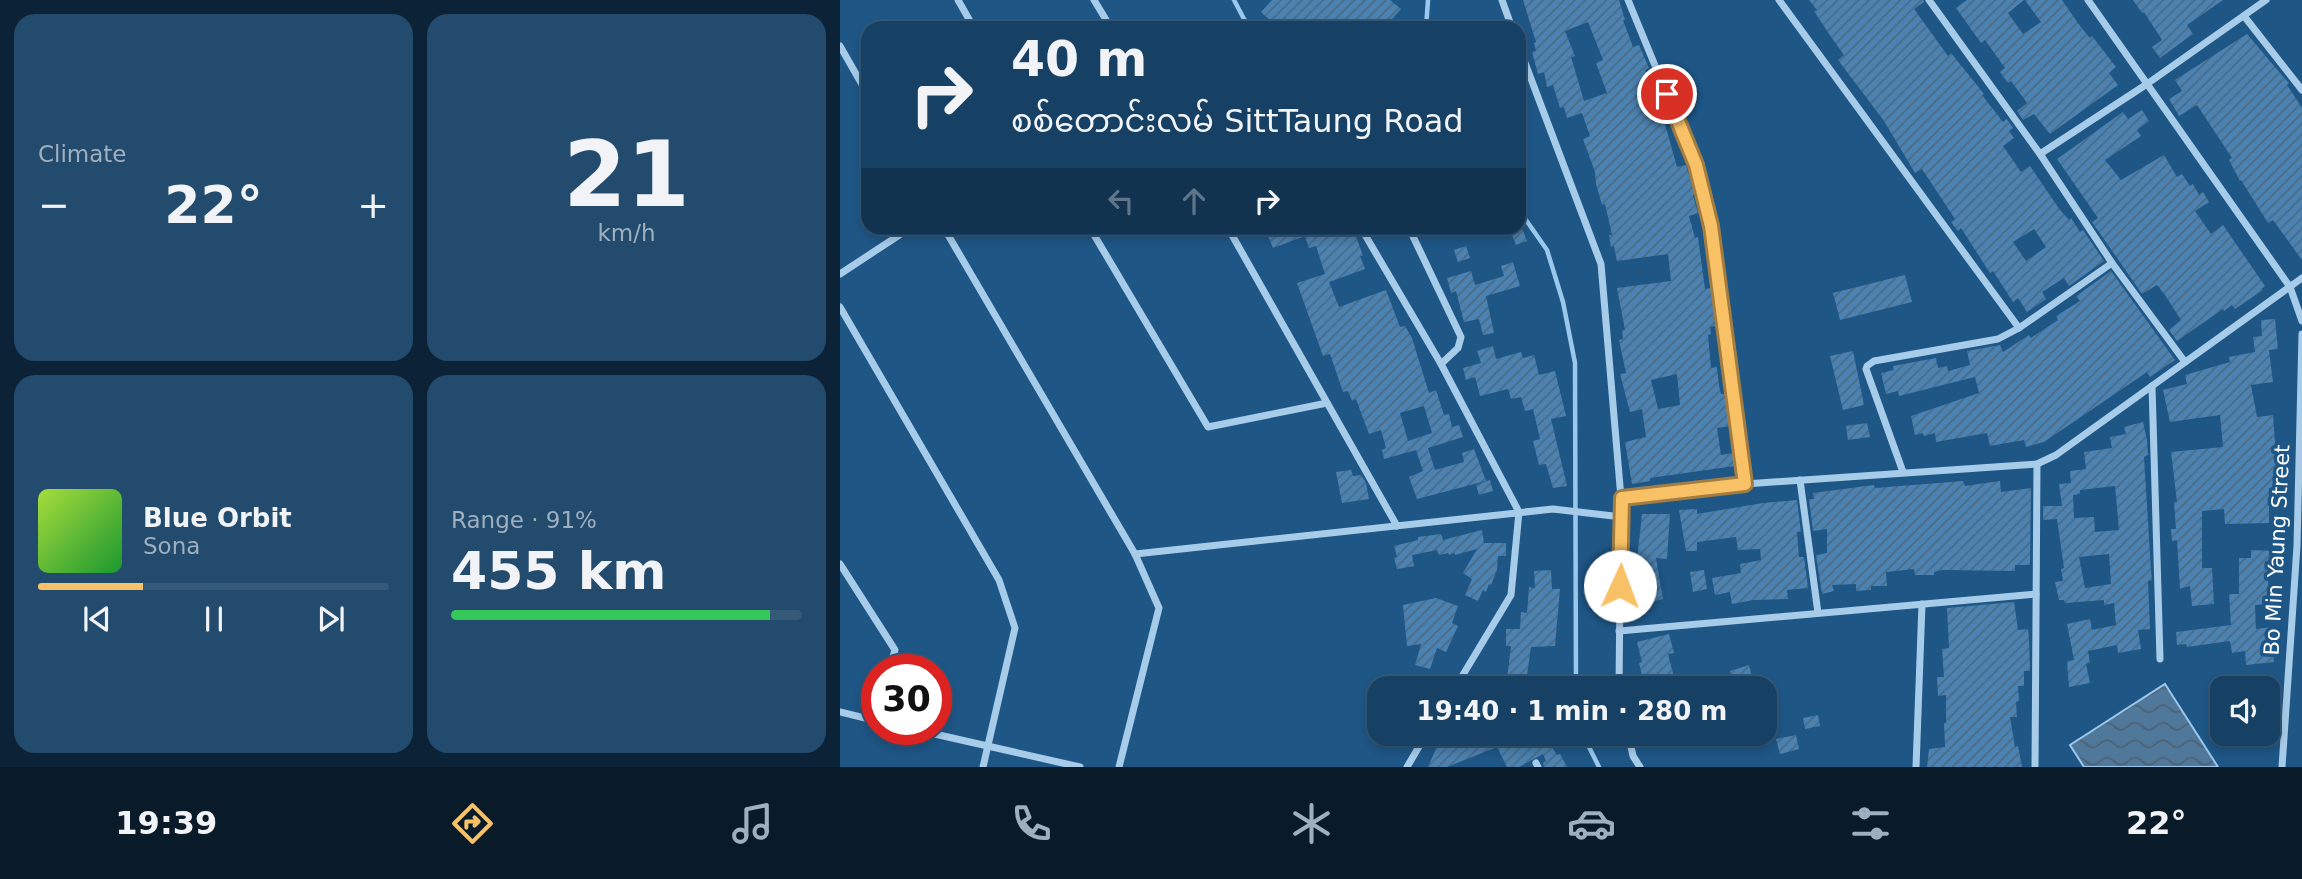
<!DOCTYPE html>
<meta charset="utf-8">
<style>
:root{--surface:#164064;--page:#234b6d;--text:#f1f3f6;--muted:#9eafbf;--line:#355978;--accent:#f9c166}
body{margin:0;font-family:"DejaVu Sans","Noto Sans Myanmar",sans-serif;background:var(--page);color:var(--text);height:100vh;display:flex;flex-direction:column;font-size:26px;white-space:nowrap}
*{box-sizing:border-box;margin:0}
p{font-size:23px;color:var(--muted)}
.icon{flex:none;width:38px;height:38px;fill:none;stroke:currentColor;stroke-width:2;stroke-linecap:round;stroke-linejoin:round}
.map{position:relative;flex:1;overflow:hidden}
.side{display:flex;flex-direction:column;gap:14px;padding:14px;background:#0c2337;width:840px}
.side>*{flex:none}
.hud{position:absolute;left:21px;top:21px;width:665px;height:214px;border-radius:21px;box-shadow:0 4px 10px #0003,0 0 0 2px var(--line);background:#164064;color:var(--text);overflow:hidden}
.tools{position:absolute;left:1370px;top:676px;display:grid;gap:14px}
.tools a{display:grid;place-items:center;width:70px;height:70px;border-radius:14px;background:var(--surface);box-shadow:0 4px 10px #0003,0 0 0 2px var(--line);font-size:35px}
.speed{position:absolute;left:21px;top:654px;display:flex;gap:14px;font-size:35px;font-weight:700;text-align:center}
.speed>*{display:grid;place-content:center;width:91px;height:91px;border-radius:50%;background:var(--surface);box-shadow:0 4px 10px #0003,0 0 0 2px var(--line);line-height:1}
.speed .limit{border:10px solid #d22;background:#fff;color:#111}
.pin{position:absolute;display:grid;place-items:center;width:60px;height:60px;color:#fff;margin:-30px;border:4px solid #fff;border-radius:50%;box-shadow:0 2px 7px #0007}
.me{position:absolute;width:77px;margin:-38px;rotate:2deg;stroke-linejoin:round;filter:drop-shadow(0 0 5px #0008)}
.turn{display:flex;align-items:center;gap:24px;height:147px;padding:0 35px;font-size:32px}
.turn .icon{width:91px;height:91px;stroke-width:2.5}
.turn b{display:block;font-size:49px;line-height:60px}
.lanes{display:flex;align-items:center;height:66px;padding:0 35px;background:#0003;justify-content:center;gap:35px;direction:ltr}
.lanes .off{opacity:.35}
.big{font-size:52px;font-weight:800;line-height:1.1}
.side .card{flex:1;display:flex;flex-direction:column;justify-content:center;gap:10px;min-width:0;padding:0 24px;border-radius:21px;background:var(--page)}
.side .dial{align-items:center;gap:0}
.dial b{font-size:91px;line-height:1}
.song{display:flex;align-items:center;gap:21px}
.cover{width:84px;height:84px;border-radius:10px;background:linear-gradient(135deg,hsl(80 70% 55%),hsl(130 70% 35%))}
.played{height:7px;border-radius:4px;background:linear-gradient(90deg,var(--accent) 30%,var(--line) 30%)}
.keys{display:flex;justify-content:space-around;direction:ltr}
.heat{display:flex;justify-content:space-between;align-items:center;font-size:38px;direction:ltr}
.charge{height:10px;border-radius:5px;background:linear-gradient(90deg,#34c759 91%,var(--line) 0)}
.side .tiles{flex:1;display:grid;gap:14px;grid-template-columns:repeat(2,1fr)}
.trip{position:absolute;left:527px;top:676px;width:410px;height:70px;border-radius:21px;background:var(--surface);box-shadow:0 4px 10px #0003,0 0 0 2px var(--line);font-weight:800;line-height:70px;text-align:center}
.tab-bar{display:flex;height:112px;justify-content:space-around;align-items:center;background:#091a28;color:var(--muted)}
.tab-bar .icon{width:49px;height:49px}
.tab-bar .on{color:var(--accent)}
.tab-bar b{font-size:32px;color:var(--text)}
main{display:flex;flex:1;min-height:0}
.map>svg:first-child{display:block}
</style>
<main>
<section class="side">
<div class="tiles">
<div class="card"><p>Climate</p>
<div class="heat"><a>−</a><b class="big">22°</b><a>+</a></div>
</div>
<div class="card dial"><b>21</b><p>km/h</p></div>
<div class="card">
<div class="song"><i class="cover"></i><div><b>Blue Orbit</b><p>Sona</p></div></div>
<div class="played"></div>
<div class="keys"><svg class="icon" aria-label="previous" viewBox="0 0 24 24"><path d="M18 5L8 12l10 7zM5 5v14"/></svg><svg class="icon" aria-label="pause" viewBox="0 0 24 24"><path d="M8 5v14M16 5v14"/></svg><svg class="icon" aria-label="next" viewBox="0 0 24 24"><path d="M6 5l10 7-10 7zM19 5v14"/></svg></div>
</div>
<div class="card"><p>Range · 91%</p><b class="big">455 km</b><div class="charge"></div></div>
</div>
</section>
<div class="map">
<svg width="1462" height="767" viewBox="0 0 1462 767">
<defs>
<pattern id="water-waves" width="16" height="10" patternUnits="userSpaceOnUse" patternTransform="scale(1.75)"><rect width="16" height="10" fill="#50789b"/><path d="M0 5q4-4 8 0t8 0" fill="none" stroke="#4e6274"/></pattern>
<pattern id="building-hatch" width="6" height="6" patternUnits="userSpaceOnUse" patternTransform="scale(1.75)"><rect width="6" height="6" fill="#4b82b1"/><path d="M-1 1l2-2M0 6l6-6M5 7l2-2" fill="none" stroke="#4b6a84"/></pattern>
</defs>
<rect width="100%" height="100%" fill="#1e5686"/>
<path fill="url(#water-waves)" stroke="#9ac8ec" stroke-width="2" d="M1325,684L1378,767H1244L1230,745Z"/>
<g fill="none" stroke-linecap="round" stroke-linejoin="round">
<g stroke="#9ac8ec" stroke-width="4.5">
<path d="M394,0L404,19L413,28"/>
<path d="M586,28L588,0"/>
<path d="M679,210L707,250L723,302L735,363L736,688"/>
<path d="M742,733L759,767"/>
</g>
</g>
<g fill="url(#building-hatch)" fill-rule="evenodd">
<path d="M432,0H550L561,9L544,28H438L421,12Z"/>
<path d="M683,0H779L785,20H783L793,47L799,45L809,68L805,70L815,98L818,97L822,110L826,109L827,111L831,122L825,124L837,167L846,165L855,195H853L858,213L849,216L855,238L858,237L865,289L871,288V294H874L877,318H874L875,326L870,327L871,334L868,335L871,368L877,367L879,386L881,394H884L891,426L877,428L881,455L893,453L895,466L810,478V481L792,484L785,442L806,437L802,409L790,412L780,374L786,373L779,340L783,339L782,330H785L777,288L831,281L828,254L777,261L774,246L771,247L769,235H772L765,204L762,205L756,184L755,172L743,139L750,136L742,113L727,118L724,107L720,108L713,85L707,87L704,72L698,74L692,52L696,51L694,43L696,42ZM748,22L763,60L756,63L767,93L744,101L731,57L735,56L725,31ZM837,374L840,405L818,409L811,380Z"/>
<path d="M969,0H1083L1084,2L1074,9L1108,56L1111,53L1136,84L1144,94L1142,95L1163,122L1167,119L1173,128L1169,131L1174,138L1163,146L1181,172L1190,166L1220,210L1229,220L1231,218L1240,232L1243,230L1264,261L1229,286L1224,278L1202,292L1206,299L1187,312L1178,298L1173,302L1153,271L1150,273L1121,228L1118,231L1111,222L1115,219L1082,169L1075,173L1044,121L998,60L1004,55L989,34L974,11L977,10ZM1194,229L1206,247L1186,261L1173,242Z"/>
<path d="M1127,0H1184L1168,13L1183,34L1201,22L1185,0H1222L1240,26L1250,38L1252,36L1276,67L1269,73L1278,85L1210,134L1194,114L1183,120L1177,111L1187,103L1171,81L1168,83L1160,72L1165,68L1145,40L1141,43L1116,8Z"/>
<path d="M1293,0H1383L1347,25L1353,34L1320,58L1312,47L1322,40L1304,12L1302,13Z"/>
<path d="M1407,34L1446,80L1449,83L1447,85L1462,108V260L1433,220L1428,223L1401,180L1400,181L1389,160L1392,158L1357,105L1339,116L1329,99L1342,91L1335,80Z"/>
<path d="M1302,110L1309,121L1297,130L1301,136L1265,160L1281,180L1324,155L1337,177L1342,174L1350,186L1353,184L1359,195L1363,192L1369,202L1355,211L1371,234L1383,225L1425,286L1422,289L1423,290L1395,309L1392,305L1384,311L1383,309L1337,341L1329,330L1341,320L1325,295L1317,285L1302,294L1252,222L1258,218L1217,159L1283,112L1288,119Z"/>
<path d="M425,228H513L523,256H520L525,269L489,282L499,307L546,290L560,327L565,326L572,338L589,393L596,390L604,415L609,414L612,427L619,425L623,437L588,448L595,470L624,462L622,453L634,449L646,481L577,499L569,477L583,471L576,450L544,459L542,450L546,448L541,430L529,434L516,399L512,401L508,391L503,392L490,354L483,356L457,283L485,274L476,246L469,248L465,236L433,248ZM584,406L592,433L568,441L560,413Z"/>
<path d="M669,228H682L687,241L676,245Z"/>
<path d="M626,246L630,258L618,262L614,250Z"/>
<path d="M673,262L680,286L646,296L654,333L643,335L639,319L624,322L616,291L611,293L607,278L631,271L635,285L664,276L661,266Z"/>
<path d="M1271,271L1335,360L1310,377L1307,372L1204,442L1186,447L1184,440L1150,446L1147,433L1096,442L1095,433L1084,436L1083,433L1075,435L1071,416L1139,393L1135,377L1059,396L1058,391L1046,394L1041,373L1054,370L1053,366L1096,358L1098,368L1107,366L1108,371L1130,365L1127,351L1160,345L1163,352L1189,335L1191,338L1218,320L1216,316L1240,301L1236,296Z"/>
<path d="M1065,275L1072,302L1000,320L993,293Z"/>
<path d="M1435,319L1438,349L1429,350L1433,382L1411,385L1417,417L1433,415L1438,483H1440V495H1429V523L1385,524L1384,509L1362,511V568H1372L1374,604L1352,606L1350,586L1340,589L1337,540L1332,541L1331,529H1336L1334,502H1337L1331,452L1383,447L1380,415L1330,422L1323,390L1347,384L1345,375L1390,362L1389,357L1415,352L1413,337L1422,336L1421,320Z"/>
<path d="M653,346L656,359L681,352L683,358L694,355L699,375L715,371L726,416L711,419L727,486L713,488L706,464L699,465L693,441L700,439L693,409L685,411L681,397L671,399L668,389L640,396L635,377L626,380L623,368L641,363L637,351Z"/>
<path d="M1013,351L1024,405L1003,410L990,356Z"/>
<path d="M1303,422L1307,440L1308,455L1304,457L1311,570L1312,580L1308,581L1310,629L1298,630L1301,649L1278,653L1277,645L1248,651L1250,663L1246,664L1250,683L1229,687L1227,661L1234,660L1227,624L1250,619L1252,630L1276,625L1274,603L1264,605V600L1225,603L1224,600H1219L1215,582L1223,581L1221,569L1224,568L1217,519L1203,520V506H1222L1219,484L1231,483L1230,471L1246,469L1244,452L1272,448L1270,437L1286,434L1284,427ZM1275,486L1279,530L1255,532L1254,517L1234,518L1233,495L1240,494V490ZM1269,554L1271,584L1245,588L1239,557Z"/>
<path d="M1027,423L1030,437L1008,440L1006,426Z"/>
<path d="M511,470L513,476L521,475L526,483L529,499L502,503L496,472Z"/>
<path d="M650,480L653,491L639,495L636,485Z"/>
<path d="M1123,481L1125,486L1160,481L1161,492L1191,488L1190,565H1175V571L1102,570L1094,572V575H1075L1074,569L1046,572L1047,586H1031V590L1016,591V584L992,585L994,591L982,594L976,555L987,553V529L973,531L969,499H974L973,493L1034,485L1035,488Z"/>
<path d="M957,500L961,532H957L959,557H964L968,588L947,590L948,599L914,600L892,604L890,592L875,595L872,578L901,573L900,564L921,560L920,549L898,550L896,537L857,542V551H846L839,510L857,509V514L923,503Z"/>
<path d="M802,514H830L827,559L816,558L823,599L796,606L792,583L805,581L802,560H797Z"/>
<path d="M642,530L644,543H666V556H658L657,570L651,585L649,584L646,592L643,590L638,601L625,595L632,579L623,573L637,549L615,555V553L609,555L608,553L599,555L597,550L572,555L574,566L557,569L554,558L557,557L554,546L578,540V537L601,534L603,540Z"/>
<path d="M1411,550L1432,551L1431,576H1428L1429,604L1415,605L1416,629L1433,627L1436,647H1432L1434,662L1406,665L1405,651L1392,653L1390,641L1347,647L1346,644L1337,645L1336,632L1391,625L1389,594H1399V558H1411Z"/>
<path d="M711,570L712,589H720L715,646L691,647L686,682L667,679L671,646H666V629H680L681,612L687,613L689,587L695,588L694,571Z"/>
<path d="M864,570L867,589L853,592L850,572Z"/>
<path d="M596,598L618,606L612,623L618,626L606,652L597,648L590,669L575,665L581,644L567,646L563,605Z"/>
<path d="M1174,602L1178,630L1188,629L1189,639L1190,671H1184V686H1178L1179,701L1176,702L1177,717H1170L1175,747L1178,746L1182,767H1087L1089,749L1105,747L1104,723H1106V695L1098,696L1097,677H1104L1102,649L1109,648L1107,608Z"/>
<path d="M829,634L834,653L828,654L836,685L827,688H805L799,663L802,662L797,642Z"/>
<path d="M909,665L915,688H895L890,671Z"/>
<path d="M978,715L980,726L965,729L963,718Z"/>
<path d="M603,733H703L717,755L720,754L727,767H704L703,763L706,761L703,754L679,767H667L657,747L607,767H588Z"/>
<path d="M956,735L959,749L940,754L936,739Z"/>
</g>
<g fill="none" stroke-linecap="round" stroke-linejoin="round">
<g stroke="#a7ccea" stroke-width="7">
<path d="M118,0L134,28"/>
<path d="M254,0L271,28"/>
<path d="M662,0L672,28"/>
<path d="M788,0L856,165L871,226L905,484"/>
<path d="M939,0L1179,328"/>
<path d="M1089,0L1200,154L1272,263L1345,362"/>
<path d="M1248,0L1450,287L1462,321"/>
<path d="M1404,16L1462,90"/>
<path d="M0,46L28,95"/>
<path d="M679,47L761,264L781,498L779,688"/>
<path d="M1200,154L1307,84L1426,0"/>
<path d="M104,228L295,554L319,608L279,767"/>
<path d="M250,228L368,427L487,403"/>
<path d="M388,228L557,526"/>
<path d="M521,228L601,364"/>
<path d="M569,228L621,337L618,348L601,364L679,512L671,595L615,688"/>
<path d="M0,274L70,228"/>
<path d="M0,307L159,580L175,628L143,767"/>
<path d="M1312,386L1320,659"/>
<path d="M1063,472L1026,369L1027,366L1034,361L1158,339L1179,328L1272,263"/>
<path d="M960,480L978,613"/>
<path d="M781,498L905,484L1197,464L1216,455L1462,278"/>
<path d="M295,554L713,509L782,517"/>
<path d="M0,564L55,650L49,670"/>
<path d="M779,631L1196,594"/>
<path d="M0,712L37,721"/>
<path d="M77,730L240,767"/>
<path d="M788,733L793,756L800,767"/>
<path d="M696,763L698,767"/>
<path d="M567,767L587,733"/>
<path d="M1076,767L1082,604"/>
<path d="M1195,767L1197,464"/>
<path d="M1442,767L1457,546L1462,334"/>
</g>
</g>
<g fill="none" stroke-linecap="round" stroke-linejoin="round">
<g stroke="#a27d42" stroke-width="18">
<path id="route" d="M780,586L782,498L905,484L871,226L856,165L827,94"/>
</g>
<use href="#route" stroke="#f9c166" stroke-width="12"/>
</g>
<g text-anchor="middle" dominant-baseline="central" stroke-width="7" stroke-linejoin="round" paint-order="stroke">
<g font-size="21" fill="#fff" stroke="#1e5686">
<text transform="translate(1437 550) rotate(-87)">Bo Min Yaung Street</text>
</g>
</g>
</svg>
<div class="tools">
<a><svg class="icon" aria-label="sound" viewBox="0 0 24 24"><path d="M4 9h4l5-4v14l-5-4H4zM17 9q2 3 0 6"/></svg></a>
</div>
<div class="speed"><div class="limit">30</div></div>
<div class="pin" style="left:827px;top:94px;background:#d93025"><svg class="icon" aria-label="arrive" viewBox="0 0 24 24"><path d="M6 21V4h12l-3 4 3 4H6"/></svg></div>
<svg class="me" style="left:780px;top:586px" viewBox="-20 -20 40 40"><circle r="19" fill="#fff"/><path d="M0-13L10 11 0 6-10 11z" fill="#f9c166"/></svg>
<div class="trip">19:40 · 1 min · 280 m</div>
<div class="hud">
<div class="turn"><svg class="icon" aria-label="right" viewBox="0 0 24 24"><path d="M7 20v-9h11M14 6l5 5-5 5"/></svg><div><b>40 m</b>စစ်တောင်းလမ် SittTaung Road</div></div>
<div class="lanes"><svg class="icon off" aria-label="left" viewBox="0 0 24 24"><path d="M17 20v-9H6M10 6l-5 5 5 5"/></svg><svg class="icon off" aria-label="ahead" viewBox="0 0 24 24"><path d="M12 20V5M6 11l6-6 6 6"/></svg><svg class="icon" aria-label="right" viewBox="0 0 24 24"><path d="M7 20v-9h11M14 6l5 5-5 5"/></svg></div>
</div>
</div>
</main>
<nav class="tab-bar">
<b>19:39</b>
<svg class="icon on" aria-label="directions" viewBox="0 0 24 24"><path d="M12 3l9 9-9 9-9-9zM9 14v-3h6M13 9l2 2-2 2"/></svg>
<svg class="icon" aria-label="music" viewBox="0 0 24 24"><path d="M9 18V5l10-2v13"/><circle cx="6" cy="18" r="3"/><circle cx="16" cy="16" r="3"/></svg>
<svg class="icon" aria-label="phone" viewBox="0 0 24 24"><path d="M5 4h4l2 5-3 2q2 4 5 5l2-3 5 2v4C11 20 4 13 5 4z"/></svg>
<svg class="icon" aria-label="climate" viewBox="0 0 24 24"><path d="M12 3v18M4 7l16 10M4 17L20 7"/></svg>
<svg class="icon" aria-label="car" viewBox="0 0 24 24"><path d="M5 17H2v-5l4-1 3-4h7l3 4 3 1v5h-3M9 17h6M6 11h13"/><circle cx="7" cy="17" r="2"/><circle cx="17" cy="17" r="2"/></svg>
<svg class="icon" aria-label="filters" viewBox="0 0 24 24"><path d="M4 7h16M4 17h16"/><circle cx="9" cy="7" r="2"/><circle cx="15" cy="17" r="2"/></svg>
<b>22°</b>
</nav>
